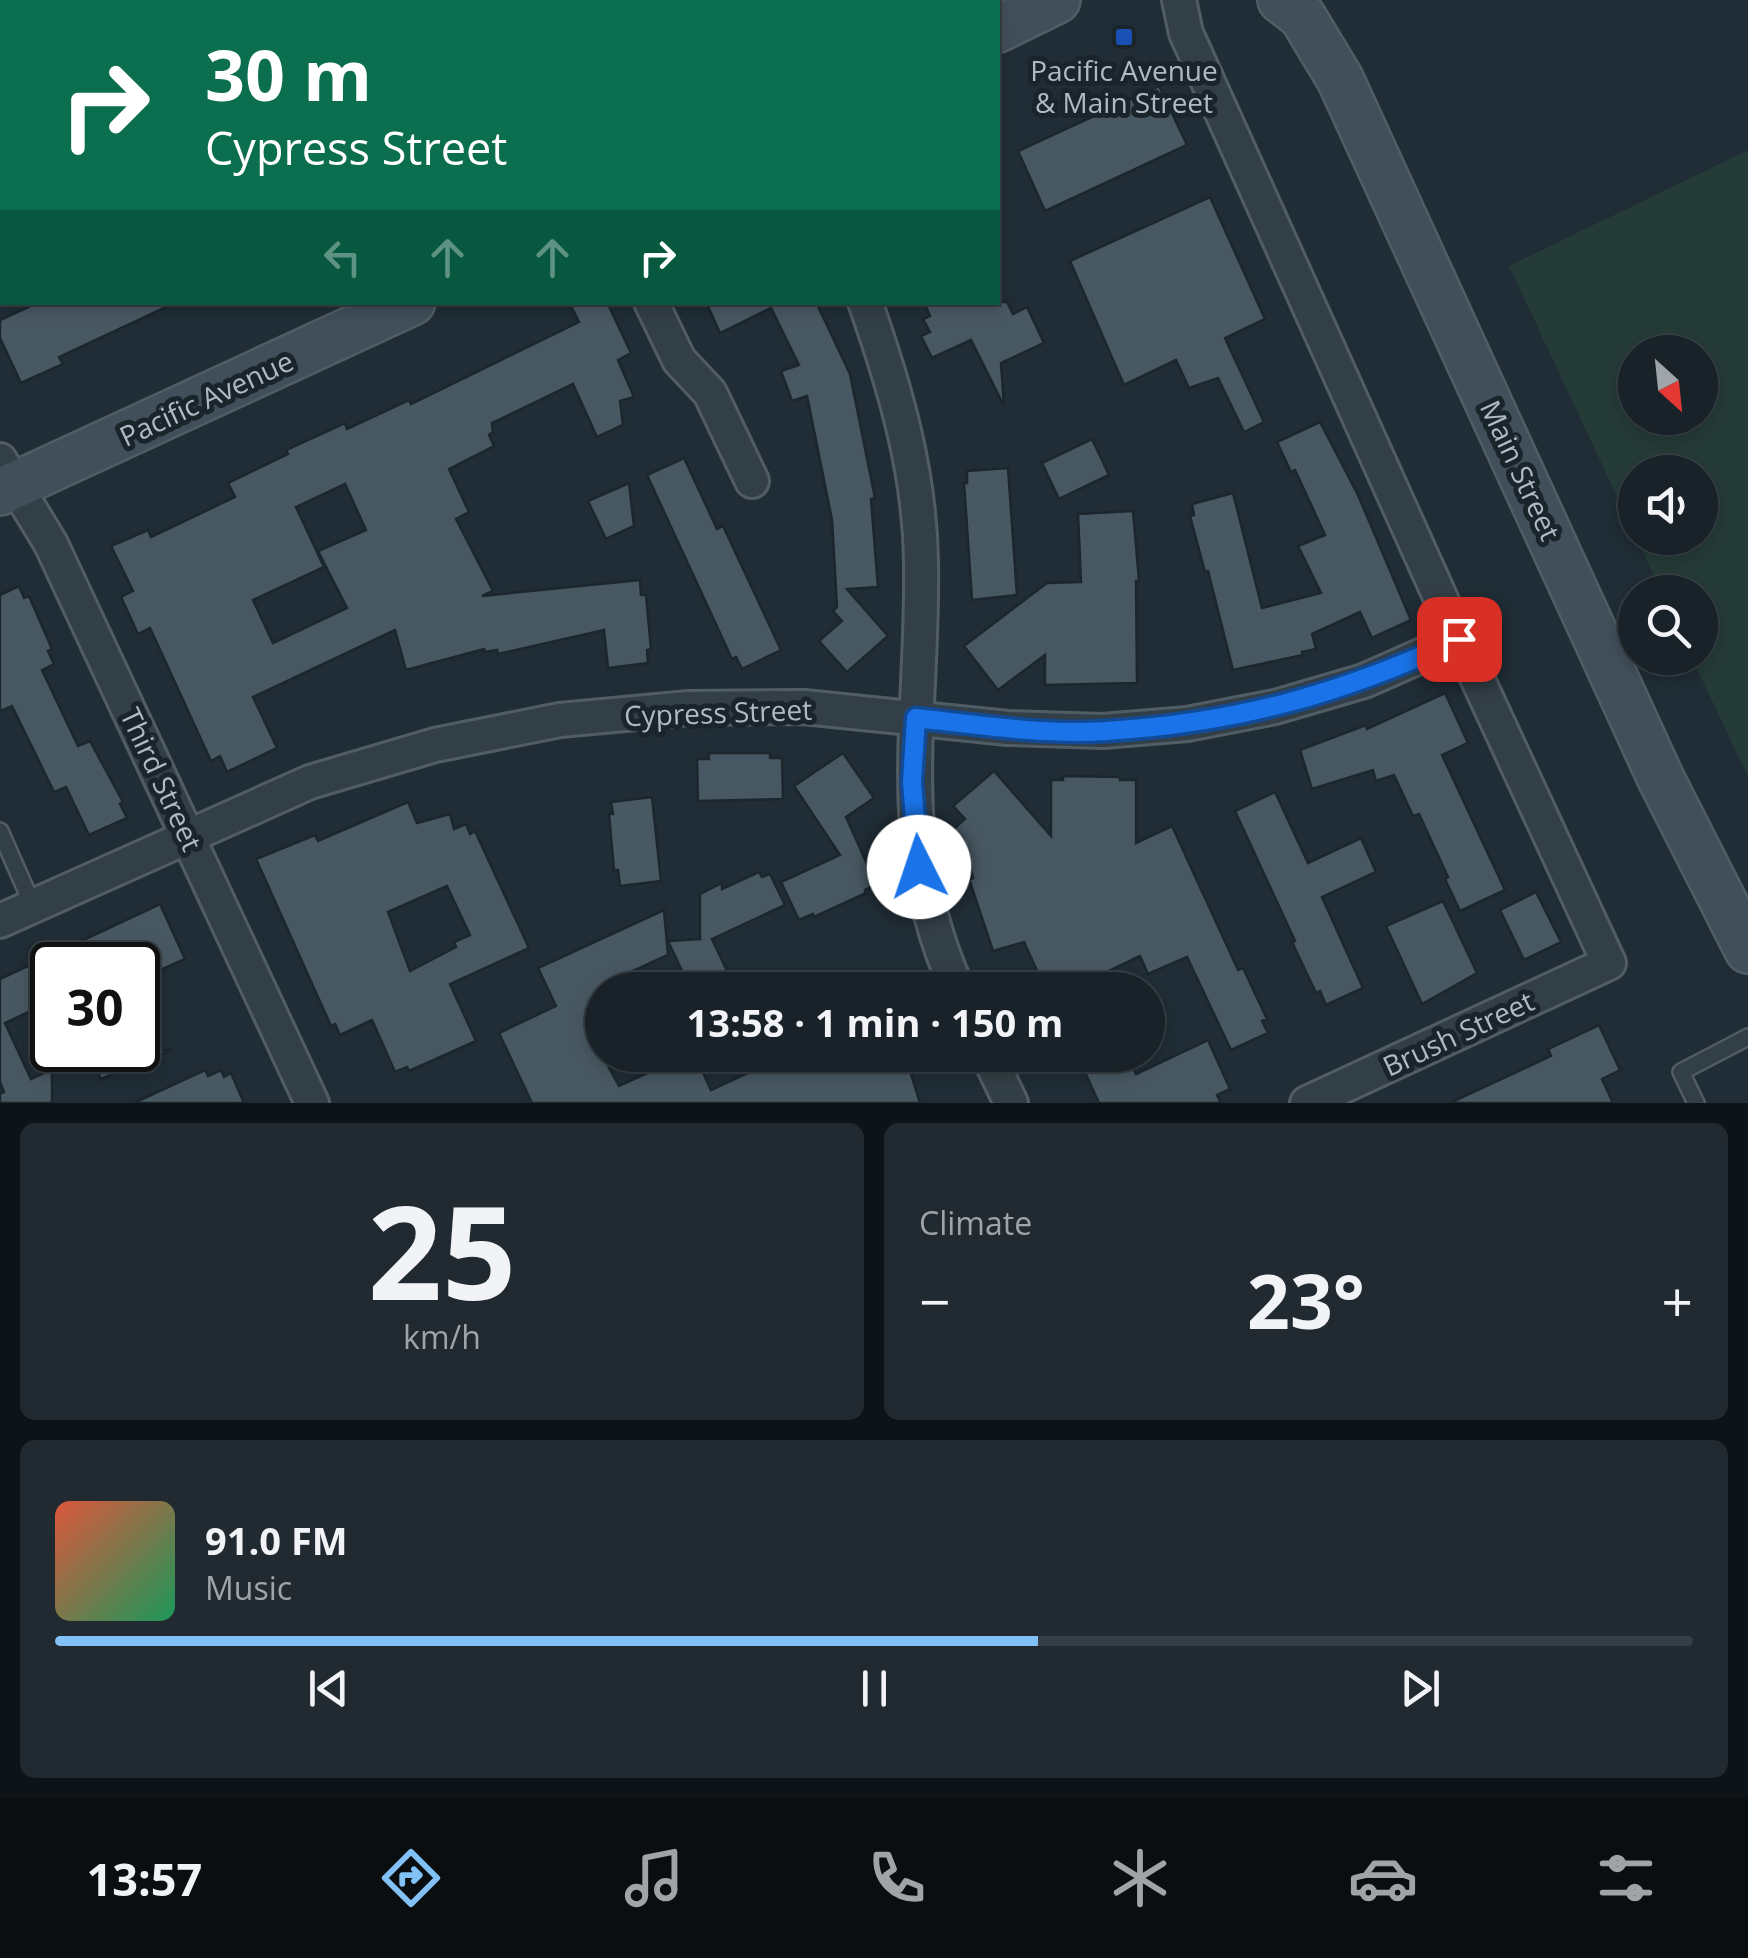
<!DOCTYPE html>
<meta charset="utf-8">
<style>
:root{--surface:#182228;--page:#212a30;--text:#f1f3f6;--muted:#9fa4a8;--line:#363f45;--accent:#81c1f6}
body{margin:0;font-family:"Open Sans",sans-serif;background:var(--page);color:var(--text);height:100vh;display:flex;flex-direction:column;font-size:38px;white-space:nowrap}
*{box-sizing:border-box;margin:0}
p{font-size:32px;color:var(--muted)}
.icon{flex:none;width:55px;height:55px;fill:none;stroke:currentColor;stroke-width:2;stroke-linecap:round;stroke-linejoin:round}
.map{position:relative;height:1103px;overflow:hidden}
.drawer{display:flex;flex-direction:column;gap:20px;padding:20px;background:#0d1316;flex:1}
.drawer>*{flex:none}
.banner{position:absolute;left:0px;top:0px;width:1000px;height:305px;box-shadow:0 5px 15px #0003,0 0 0 2px var(--line);background:#0b6e4f;color:#fff;overflow:hidden}
.needle{width:65px;rotate:153deg}
.buttons{position:absolute;left:1618px;top:335px;display:grid;gap:20px}
.buttons a{display:grid;place-items:center;width:100px;height:100px;border-radius:50%;background:var(--surface);box-shadow:0 5px 15px #0003,0 0 0 2px var(--line);font-size:50px}
.speed{position:absolute;left:30px;top:942px;display:flex;gap:20px;font-size:50px;font-weight:700;text-align:center}
.speed>*{display:grid;place-content:center;width:130px;height:130px;border-radius:50%;background:var(--surface);box-shadow:0 5px 15px #0003,0 0 0 2px var(--line);line-height:1}
.speed .limit{border:5px solid #111;border-radius:15px;background:#fff;color:#111}
.pin{position:absolute;display:grid;place-items:center;width:85px;height:85px;color:#fff;margin:-42px;border-radius:20px;box-shadow:0 5px 15px #0006}
.me{position:absolute;width:110px;margin:-55px;rotate:356deg;stroke-linejoin:round;filter:drop-shadow(0 0 8px #0008)}
.turn{display:flex;align-items:center;gap:35px;height:210px;padding:0 40px;font-size:45px}
.turn .icon{width:130px;height:130px;stroke-width:2.5}
.turn b{display:block;font-size:70px;line-height:85px}
.lanes{display:flex;align-items:center;height:95px;padding:0 40px;background:#0003;justify-content:center;gap:50px;direction:ltr}
.lanes .off{opacity:.35}
.big{font-size:75px;font-weight:700;line-height:1.1}
.drawer .card{flex:1;display:flex;flex-direction:column;justify-content:center;gap:15px;min-width:0;padding:0 35px;border-radius:15px;background:var(--page)}
.drawer .dial{align-items:center;gap:0}
.dial b{font-size:130px;line-height:1}
.song{display:flex;align-items:center;gap:30px}
.cover{width:120px;height:120px;border-radius:15px;background:linear-gradient(135deg,hsl(10 70% 55%),hsl(150 70% 35%))}
.played{height:10px;border-radius:5px;background:linear-gradient(90deg,var(--accent) 60%,var(--line) 60%)}
.keys{display:flex;justify-content:space-around;direction:ltr}
.heat{display:flex;justify-content:space-between;align-items:center;font-size:55px;direction:ltr}
.drawer .tiles{flex:1;display:grid;gap:20px;grid-template-columns:1fr 1fr}
.card:last-child{grid-column:span 2}
.trip{position:absolute;left:585px;top:972px;width:580px;height:100px;border-radius:50px;background:var(--surface);box-shadow:0 5px 15px #0003,0 0 0 2px var(--line);font-weight:700;line-height:100px;text-align:center}
.menu{display:flex;height:160px;justify-content:space-around;align-items:center;background:#0a0e10;color:var(--muted)}
.menu .icon{width:70px;height:70px}
.menu .on{color:var(--accent)}
.menu b{font-size:45px;color:var(--text)}
.map>svg:first-child{display:block}
</style>
<div class="map">
<svg width="1748" height="1103" viewBox="0 0 1748 1103">
<rect width="100%" height="100%" fill="#202d36"/>
<path fill="#253b38" fill-rule="evenodd" d="M1748,150V777L1692,658H1700V592H1662L1636,538H1700V472H1635V535L1509,266ZM1635,352H1700V418H1635Z"/>
<g fill="#485862" stroke="#1b262d" stroke-width="2.5" fill-rule="evenodd">
<path d="M1159,86L1187,145L1045,211L1018,151Z"/>
<path d="M1210,197L1265,319L1225,338L1264,422L1244,432L1218,378L1189,388L1176,360L1124,385L1070,261Z"/>
<path d="M39,302H177L59,357L63,364L21,383L0,338V320Z"/>
<path d="M569,302H607L631,353L618,360L634,397L620,401L623,425L597,437L573,384L492,423L493,432L489,435L494,446L449,469L469,512L456,519L493,591L482,596L640,580L641,595H646L651,649L647,650L648,663L608,668L604,630L498,654L497,650L485,652L484,649L406,670L395,630L253,697L277,748L227,772L220,756L211,761L150,628L138,634L121,597L133,591L111,546L148,530L151,537L235,497L228,483L288,454L286,450L345,423L347,429L409,400L411,404L579,322ZM345,484L366,530L318,551L347,608L273,643L253,600L324,567L296,507Z"/>
<path d="M706,302H816L850,374L875,498L871,499L878,587L847,589L888,636L847,672L819,641L842,621L833,611L837,607L832,520L807,396L792,401L781,371L799,365L771,308L720,333Z"/>
<path d="M924,302H1007L1013,314L1027,307L1044,343L1001,363L1004,406L971,340L932,358L921,336L930,332L923,319L930,316Z"/>
<path d="M1320,422L1358,495L1411,620L1372,638L1360,612L1312,634L1316,649L1302,652L1303,655L1233,670L1208,571L1205,572L1190,516L1194,515L1192,504L1233,493L1262,608L1321,593L1298,546L1325,535L1295,470L1291,472L1277,442Z"/>
<path d="M1092,439L1109,475L1059,499L1042,463Z"/>
<path d="M684,458L717,529L723,526L781,650L742,669L736,657L732,659L647,475Z"/>
<path d="M1008,468L1017,595L972,600L964,483H967V471Z"/>
<path d="M629,483L634,526L606,539L588,501Z"/>
<path d="M1133,511L1139,581H1136L1137,683L1045,685V655L998,690L964,646L1047,583L1081,582L1078,514Z"/>
<path d="M19,586L24,598L29,596L52,649L48,651L54,664L42,670L78,746L90,741L123,802L120,804L127,818L89,835L66,787L54,792L12,706L0,711V595Z"/>
<path d="M1445,693L1468,743L1442,755L1505,890L1460,911L1445,879L1448,877L1419,814L1413,816L1394,775L1376,781L1373,770L1312,789L1300,750L1366,725L1367,729Z"/>
<path d="M709,753H770V758H782L783,799L698,801L697,759H709Z"/>
<path d="M843,753L874,798L846,817L876,884L865,890L866,893L814,917L813,914L799,920L781,882L840,855L794,786Z"/>
<path d="M994,771L1051,836V780H1063V776L1120,777V780H1136V843L1172,826L1238,970L1243,968L1267,1019L1262,1021L1268,1033L1231,1050L1187,957L1148,974L1140,956L1092,979L1097,990H1052L1044,973L1039,975L1024,942L993,951L969,879L973,878L965,849L950,832L965,819L953,806Z"/>
<path d="M1275,792L1308,863L1361,838L1376,872L1322,897L1363,988L1326,1005L1320,991L1316,993L1292,942L1295,941L1235,811Z"/>
<path d="M652,797L661,881L620,886L618,870H614L609,814H613L611,802Z"/>
<path d="M408,802L417,823L450,814L454,829L466,824L470,834L475,831L529,948L450,984L476,1041L409,1071L407,1067L395,1072L372,1020L340,1035L335,1024L331,1026L256,859L315,835L318,841ZM447,886L470,935L454,942L456,947L410,971L388,912Z"/>
<path d="M759,872L762,877L770,874L785,905L712,939L736,990H691L668,941L700,939V894L722,883V889Z"/>
<path d="M1536,892L1561,942L1524,960L1500,910Z"/>
<path d="M1443,901L1477,973L1422,1004L1386,926Z"/>
<path d="M160,904L185,959L143,978L138,965H52V1001L5,1023L31,1079L52,1069V1103H0V1094L4,1092L0,1082V979Z"/>
<path d="M664,910L668,955L602,985V1055L619,1086L687,1055H695L711,1090L786,1055H898L906,1073L910,1071L920,1103H532L499,1033L556,1006L538,968Z"/>
<path d="M1599,1025L1620,1070L1602,1079L1613,1103H1450L1551,1056L1548,1049Z"/>
<path d="M1208,1040L1230,1089L1217,1095L1221,1103H1099L1077,1055H1127L1136,1074Z"/>
<path d="M89,1050H171L101,1079Z"/>
<path d="M205,1070L208,1076L221,1070L224,1077L231,1073L244,1103H134Z"/>
</g>
<g fill="none" stroke-linecap="round" stroke-linejoin="round">
<g stroke="#515d65" stroke-width="20">
<g id="lane">
<path d="M0,831L33,906"/>
<path d="M1696,1103L1681,1072L1748,1037"/>
</g>
</g>
<g stroke="#515d65" stroke-width="38">
<g id="street">
<path d="M226,0L227,2"/>
<path d="M677,0L678,2"/>
<path d="M1179,0L1186,33L1459,639L1609,963L1307,1103"/>
<path d="M651,302L679,360L710,393L752,481"/>
<path d="M865,302C895,387 920,472 921,562C924,713 890,845 958,990"/>
<path d="M0,460L51,544L312,1103"/>
<path d="M0,921L310,782L435,745L560,720L689,708L804,707L1008,728L1103,731L1187,724L1275,707L1364,681L1459,639"/>
<path d="M988,1055L1011,1103"/>
</g>
</g>
<g stroke="#515d65" stroke-width="50">
<g id="secondary">
<path d="M1281,0L1302,16L1340,79L1661,779L1748,950"/>
<path d="M998,29L1057,0"/>
<path d="M0,492L412,302"/>
</g>
</g>
<use href="#lane" stroke="#333f47" stroke-width="15"/>
<use href="#street" stroke="#333f47" stroke-width="32"/>
<use href="#secondary" stroke="#414f5a" stroke-width="45"/>
</g>
<g fill="none" stroke-linecap="round" stroke-linejoin="round">
<g stroke="#114b97" stroke-width="25">
<path id="route" d="M919,867L912,782L916,718C978,725 1044,735 1107,731C1235,723 1343,694 1459,639"/>
</g>
<use href="#route" stroke="#1a73e8" stroke-width="18"/>
</g>
<rect fill="#1a4fb4" stroke="#19242b" stroke-width="4" x="1114" y="27" width="20" height="20" rx="5"/>
<g text-anchor="middle" dominant-baseline="central" stroke-width="10" stroke-linejoin="round" paint-order="stroke">
<g font-size="28" fill="#aebac4" stroke="#19242b">
<text x="1124" y="70">Pacific Avenue<tspan x="1124" dy="32">&amp; Main Street</tspan></text>
</g>
<g font-size="28" fill="#aebac4" stroke="#19242b">
<text transform="translate(206 398) rotate(-25)">Pacific Avenue</text>
<text transform="translate(1521 470) rotate(65)">Main Street</text>
<text transform="translate(718 712) rotate(-2)">Cypress Street</text>
<text transform="translate(162 779) rotate(65)">Third Street</text>
<text transform="translate(1458 1033) rotate(-25)">Brush Street</text>
</g>
</g>
</svg>
<div class="buttons">
<a><svg class="needle" viewBox="-14 -14 28 28"><path d="M0-13l5 13h-10z" fill="#e53935"/><path d="M0 13l5-13h-10z" fill="#9fa4a8"/></svg></a>
<a><svg class="icon" aria-label="sound" viewBox="0 0 24 24"><path d="M4 9h4l5-4v14l-5-4H4zM17 9q2 3 0 6"/></svg></a>
<a><svg class="icon" aria-label="search" viewBox="0 0 24 24"><circle cx="10" cy="10" r="6"/><path d="M15 15l6 6"/></svg></a>
</div>
<div class="speed"><div class="limit">30</div></div>
<div class="pin" style="left:1459px;top:639px;background:#d93025"><svg class="icon" aria-label="arrive" viewBox="0 0 24 24"><path d="M6 21V4h12l-3 4 3 4H6"/></svg></div>
<svg class="me" style="left:919px;top:867px" viewBox="-20 -20 40 40"><circle r="19" fill="#fff"/><path d="M0-13L10 11 0 6-10 11z" fill="#1a73e8"/></svg>
<div class="trip">13:58 · 1 min · 150 m</div>
<div class="banner">
<div class="turn"><svg class="icon" aria-label="right" viewBox="0 0 24 24"><path d="M7 20v-9h11M14 6l5 5-5 5"/></svg><div><b>30 m</b>Cypress Street</div></div>
<div class="lanes"><svg class="icon off" aria-label="left" viewBox="0 0 24 24"><path d="M17 20v-9H6M10 6l-5 5 5 5"/></svg><svg class="icon off" aria-label="ahead" viewBox="0 0 24 24"><path d="M12 20V5M6 11l6-6 6 6"/></svg><svg class="icon off" aria-label="ahead" viewBox="0 0 24 24"><path d="M12 20V5M6 11l6-6 6 6"/></svg><svg class="icon" aria-label="right" viewBox="0 0 24 24"><path d="M7 20v-9h11M14 6l5 5-5 5"/></svg></div>
</div>
</div>
<section class="drawer">
<div class="tiles">
<div class="card dial"><b>25</b><p>km/h</p></div>
<div class="card"><p>Climate</p>
<div class="heat"><a>−</a><b class="big">23°</b><a>+</a></div>
</div>
<div class="card">
<div class="song"><i class="cover"></i><div><b>91.0 FM</b><p>Music</p></div></div>
<div class="played"></div>
<div class="keys"><svg class="icon" aria-label="previous" viewBox="0 0 24 24"><path d="M18 5L8 12l10 7zM5 5v14"/></svg><svg class="icon" aria-label="pause" viewBox="0 0 24 24"><path d="M8 5v14M16 5v14"/></svg><svg class="icon" aria-label="next" viewBox="0 0 24 24"><path d="M6 5l10 7-10 7zM19 5v14"/></svg></div>
</div>
</div>
</section>
<nav class="menu">
<b>13:57</b>
<svg class="icon on" aria-label="directions" viewBox="0 0 24 24"><path d="M12 3l9 9-9 9-9-9zM9 14v-3h6M13 9l2 2-2 2"/></svg>
<svg class="icon" aria-label="music" viewBox="0 0 24 24"><path d="M9 18V5l10-2v13"/><circle cx="6" cy="18" r="3"/><circle cx="16" cy="16" r="3"/></svg>
<svg class="icon" aria-label="phone" viewBox="0 0 24 24"><path d="M5 4h4l2 5-3 2q2 4 5 5l2-3 5 2v4C11 20 4 13 5 4z"/></svg>
<svg class="icon" aria-label="climate" viewBox="0 0 24 24"><path d="M12 3v18M4 7l16 10M4 17L20 7"/></svg>
<svg class="icon" aria-label="car" viewBox="0 0 24 24"><path d="M5 17H2v-5l4-1 3-4h7l3 4 3 1v5h-3M9 17h6M6 11h13"/><circle cx="7" cy="17" r="2"/><circle cx="17" cy="17" r="2"/></svg>
<svg class="icon" aria-label="filters" viewBox="0 0 24 24"><path d="M4 7h16M4 17h16"/><circle cx="9" cy="7" r="2"/><circle cx="15" cy="17" r="2"/></svg>
</nav>
